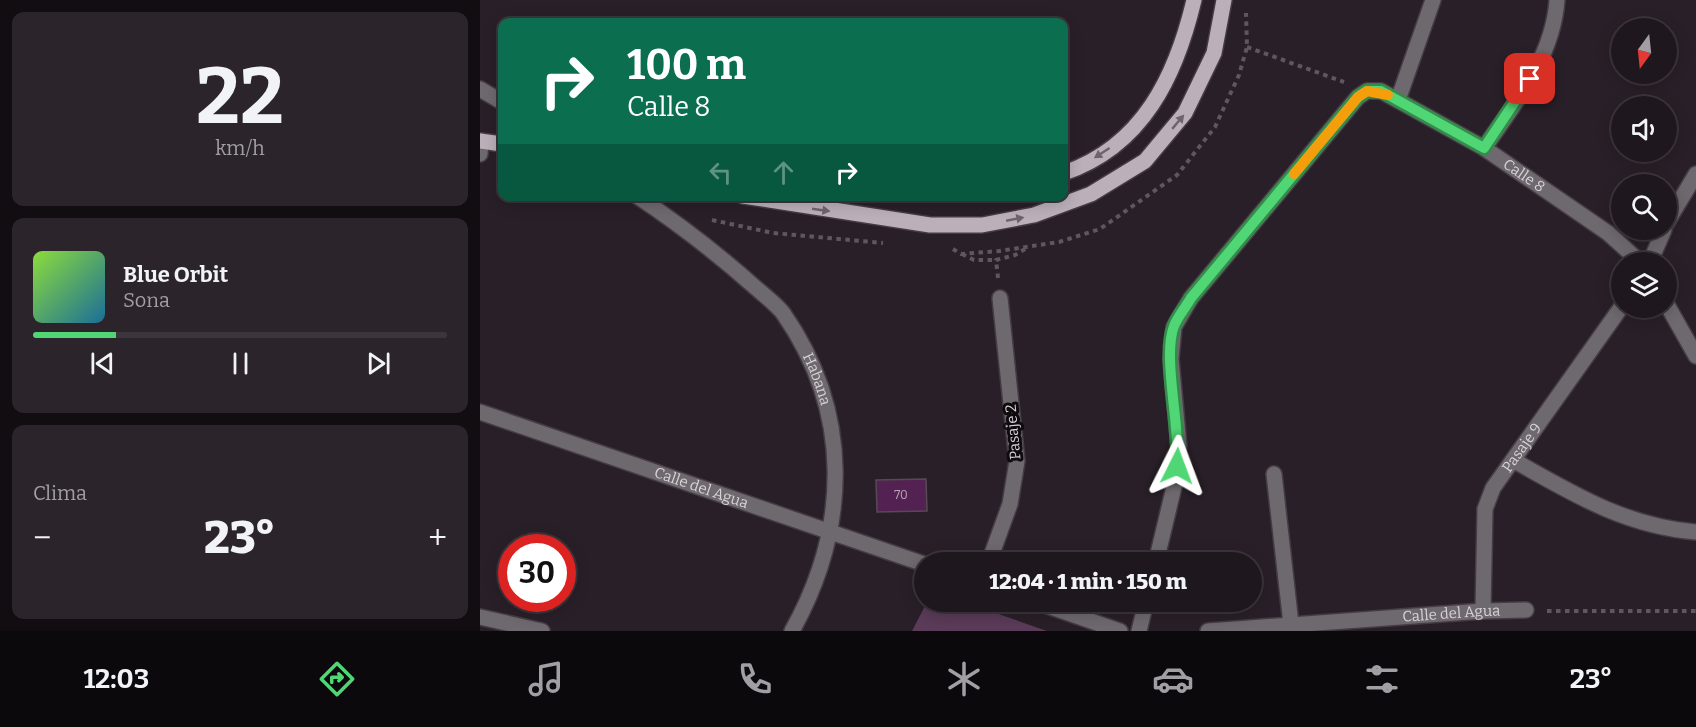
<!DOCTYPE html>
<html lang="es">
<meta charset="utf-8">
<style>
:root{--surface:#1f171e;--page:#2c242b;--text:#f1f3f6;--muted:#a19fa4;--line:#3c363c;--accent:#50d674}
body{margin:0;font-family:Bitter,serif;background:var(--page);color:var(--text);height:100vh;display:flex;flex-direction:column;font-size:22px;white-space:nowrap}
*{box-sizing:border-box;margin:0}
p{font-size:20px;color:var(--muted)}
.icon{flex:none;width:33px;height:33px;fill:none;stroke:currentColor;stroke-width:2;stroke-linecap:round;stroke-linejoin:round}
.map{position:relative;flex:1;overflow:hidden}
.sheet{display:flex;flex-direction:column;gap:12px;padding:12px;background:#110d10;width:480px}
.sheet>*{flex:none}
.banner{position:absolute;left:18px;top:18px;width:570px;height:183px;border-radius:12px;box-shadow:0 3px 15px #0003,0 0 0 2px var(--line);background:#0b6e4f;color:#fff;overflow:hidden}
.needle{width:39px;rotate:195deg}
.tools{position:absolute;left:1131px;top:18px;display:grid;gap:12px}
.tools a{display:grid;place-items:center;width:66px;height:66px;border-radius:50%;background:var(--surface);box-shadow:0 3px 15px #0003,0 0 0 2px var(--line);font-size:30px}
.speed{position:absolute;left:18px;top:534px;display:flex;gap:12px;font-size:30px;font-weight:700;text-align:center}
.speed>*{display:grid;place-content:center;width:78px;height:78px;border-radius:50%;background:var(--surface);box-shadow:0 3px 15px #0003,0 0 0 2px var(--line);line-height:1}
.speed .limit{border:9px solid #d22;background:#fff;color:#111}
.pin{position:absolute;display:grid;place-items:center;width:51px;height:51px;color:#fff;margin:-26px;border-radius:12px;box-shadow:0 3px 9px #0006}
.me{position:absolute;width:66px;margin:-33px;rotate:3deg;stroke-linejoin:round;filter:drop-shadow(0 0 4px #0008)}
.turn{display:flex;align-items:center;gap:21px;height:126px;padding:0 30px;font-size:27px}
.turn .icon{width:78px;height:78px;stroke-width:2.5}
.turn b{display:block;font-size:42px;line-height:51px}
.lanes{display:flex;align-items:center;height:57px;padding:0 30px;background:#0003;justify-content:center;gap:30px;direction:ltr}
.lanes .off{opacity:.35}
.big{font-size:45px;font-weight:800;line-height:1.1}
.sheet .widget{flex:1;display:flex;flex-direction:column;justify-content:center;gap:9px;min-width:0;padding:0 21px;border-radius:12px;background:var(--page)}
.sheet .dial{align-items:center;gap:0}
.dial b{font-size:78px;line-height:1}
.song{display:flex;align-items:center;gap:18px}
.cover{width:72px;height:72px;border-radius:9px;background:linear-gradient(135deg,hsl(90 70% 55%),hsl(200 70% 35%))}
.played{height:6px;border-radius:3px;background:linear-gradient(90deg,var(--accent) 20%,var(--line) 20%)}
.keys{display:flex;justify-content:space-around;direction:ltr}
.heat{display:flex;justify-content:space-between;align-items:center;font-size:33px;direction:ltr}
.trip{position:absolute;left:434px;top:552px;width:348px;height:60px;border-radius:30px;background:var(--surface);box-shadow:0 3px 15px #0003,0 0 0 2px var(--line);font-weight:800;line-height:60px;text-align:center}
.menu{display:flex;height:96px;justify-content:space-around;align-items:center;background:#0c090c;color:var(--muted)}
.menu .icon{width:42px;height:42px}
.menu .selected{color:var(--accent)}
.menu b{font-size:27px;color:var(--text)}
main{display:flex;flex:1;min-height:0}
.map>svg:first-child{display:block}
</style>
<main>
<section class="sheet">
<div class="widget dial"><b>22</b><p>km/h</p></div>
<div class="widget">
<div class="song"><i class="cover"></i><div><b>Blue Orbit</b><p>Sona</p></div></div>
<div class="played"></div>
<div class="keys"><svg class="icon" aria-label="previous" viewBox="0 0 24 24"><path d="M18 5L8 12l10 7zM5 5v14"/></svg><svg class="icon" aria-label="pause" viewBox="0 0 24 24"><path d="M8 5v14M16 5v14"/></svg><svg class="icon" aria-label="next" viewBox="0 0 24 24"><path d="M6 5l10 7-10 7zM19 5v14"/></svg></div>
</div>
<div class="widget"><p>Clima</p>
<div class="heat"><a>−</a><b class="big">23°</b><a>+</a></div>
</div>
</section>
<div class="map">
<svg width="1216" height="631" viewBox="0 0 1216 631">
<rect width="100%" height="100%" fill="#291f28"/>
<path fill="#5a3b58" d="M447,602H484L567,631H432Z"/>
<path fill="#542252" stroke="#564a54" stroke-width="1.5" d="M446,479L447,511L397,512L396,480Z"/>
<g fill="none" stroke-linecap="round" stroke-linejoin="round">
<g stroke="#453b44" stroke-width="18">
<g id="minor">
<path d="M0,89L22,102"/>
<path d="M918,100L953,0"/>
<path d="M1004,148C1036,102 1073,57 1077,0"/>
<path d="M0,154L1,141"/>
<path id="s1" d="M157,196C199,224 239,255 276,288C285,296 296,304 303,313C372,412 370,527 312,631"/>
<path d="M1186,224L1216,174"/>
<path d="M1170,262L1184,230"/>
<path d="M1186,303L1216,356"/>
<path id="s2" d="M0,412L444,564"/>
<path d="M1033,460C1093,494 1145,526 1216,532"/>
<path d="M794,474L811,624"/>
<path d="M509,562L530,504L537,461L520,298"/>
<path id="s3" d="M676,562L694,487L699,446L691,359L694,327L711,298L878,97L887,91H901L1004,148L1128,233L1160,262"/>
<path d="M556,602L640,631"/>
<path id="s4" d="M1003,611L1005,509L1013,488L1142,306"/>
<path d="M0,617L62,631"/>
<path d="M659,631L666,602"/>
<path id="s5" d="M728,631L1003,611L1046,610"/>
</g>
</g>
<g stroke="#453b44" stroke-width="18">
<g id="major">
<path d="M0,141L22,144"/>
<path d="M584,173C663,146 696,76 714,0"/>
<path d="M263,196L450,225H502L554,215L611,194L665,161L705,113L734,53L744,0"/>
</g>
</g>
<g stroke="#5f565e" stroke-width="4" stroke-dasharray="4.5 4.5" stroke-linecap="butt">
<path d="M767,47L864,82"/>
<path d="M232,220L293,233L403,243"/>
<path d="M473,249L481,254L519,251L579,242L620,229L697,175L735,127L759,75L767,47L766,13"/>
<path d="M482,254L494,260H516"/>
<path d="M518,278L516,260L535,255L547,248"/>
<path d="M1067,611H1216"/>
</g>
<use href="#minor" stroke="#6e696e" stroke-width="15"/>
<use href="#major" stroke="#bbb0ba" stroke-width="15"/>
</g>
<defs><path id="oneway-solid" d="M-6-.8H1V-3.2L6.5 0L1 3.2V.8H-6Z" transform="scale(1.5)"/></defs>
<g fill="#6d656d">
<use href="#oneway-solid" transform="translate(698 122) rotate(-50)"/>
<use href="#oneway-solid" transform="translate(622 153) rotate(147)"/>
<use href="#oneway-solid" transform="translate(341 210) rotate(8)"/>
<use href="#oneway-solid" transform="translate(535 219) rotate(-11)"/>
</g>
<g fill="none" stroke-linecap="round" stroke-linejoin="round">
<g stroke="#348b4b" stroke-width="15">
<path id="route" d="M697,466C701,428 682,357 694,326C698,316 706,307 711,298L878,97L887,91H901L1004,148L1050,79"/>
</g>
<use href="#route" stroke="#50d674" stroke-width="10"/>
<path stroke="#f59e0b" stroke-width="10" d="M814,174L878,97L887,91L908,95"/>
</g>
<g text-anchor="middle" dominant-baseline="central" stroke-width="6" stroke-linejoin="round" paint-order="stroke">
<g font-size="12" fill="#b7a5b6">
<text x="421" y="495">70</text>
</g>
<g font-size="15" fill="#d8d1d7" stroke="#0e0a0e">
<text stroke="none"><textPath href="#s3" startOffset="724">Calle 8</textPath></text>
<text stroke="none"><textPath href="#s1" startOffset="262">Habana</textPath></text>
<text transform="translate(533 432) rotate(-95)">Pasaje 2</text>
<text stroke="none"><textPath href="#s4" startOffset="174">Pasaje 9</textPath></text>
<text stroke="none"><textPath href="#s2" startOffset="234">Calle del Agua</textPath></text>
<text stroke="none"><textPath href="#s5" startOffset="244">Calle del Agua</textPath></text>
</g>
</g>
</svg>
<div class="tools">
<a><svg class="needle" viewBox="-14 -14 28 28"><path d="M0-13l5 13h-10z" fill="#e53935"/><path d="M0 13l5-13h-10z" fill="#a19fa4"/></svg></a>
<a><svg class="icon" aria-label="sound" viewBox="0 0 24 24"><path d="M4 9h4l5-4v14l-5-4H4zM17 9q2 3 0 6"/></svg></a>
<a><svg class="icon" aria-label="search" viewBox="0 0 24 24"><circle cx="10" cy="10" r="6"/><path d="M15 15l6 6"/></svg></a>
<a><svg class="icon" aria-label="layers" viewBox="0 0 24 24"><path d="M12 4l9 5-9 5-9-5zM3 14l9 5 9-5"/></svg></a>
</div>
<div class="speed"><div class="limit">30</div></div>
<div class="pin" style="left:1050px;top:79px;background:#d93025"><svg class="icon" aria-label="arrive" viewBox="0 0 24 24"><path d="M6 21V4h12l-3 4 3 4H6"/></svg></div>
<svg class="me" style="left:697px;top:466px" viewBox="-20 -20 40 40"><path d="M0-17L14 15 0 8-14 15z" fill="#50d674" stroke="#fff" stroke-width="4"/></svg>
<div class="trip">12:04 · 1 min · 150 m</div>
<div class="banner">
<div class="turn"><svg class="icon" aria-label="right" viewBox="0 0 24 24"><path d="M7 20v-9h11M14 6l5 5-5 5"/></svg><div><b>100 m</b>Calle 8</div></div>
<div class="lanes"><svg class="icon off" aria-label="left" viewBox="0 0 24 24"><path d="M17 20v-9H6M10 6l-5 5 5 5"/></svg><svg class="icon off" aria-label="ahead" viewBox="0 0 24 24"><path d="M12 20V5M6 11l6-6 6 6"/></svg><svg class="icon" aria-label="right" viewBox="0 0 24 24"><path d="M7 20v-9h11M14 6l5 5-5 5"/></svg></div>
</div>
</div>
</main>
<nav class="menu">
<b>12:03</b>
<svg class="icon selected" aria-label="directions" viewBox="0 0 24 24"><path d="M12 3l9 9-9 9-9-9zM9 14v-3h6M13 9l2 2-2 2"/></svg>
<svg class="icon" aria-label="music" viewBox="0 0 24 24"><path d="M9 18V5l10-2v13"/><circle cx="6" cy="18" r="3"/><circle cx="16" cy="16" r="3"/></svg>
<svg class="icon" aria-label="phone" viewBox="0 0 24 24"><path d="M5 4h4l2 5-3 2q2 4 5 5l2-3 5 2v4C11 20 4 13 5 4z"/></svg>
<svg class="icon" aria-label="climate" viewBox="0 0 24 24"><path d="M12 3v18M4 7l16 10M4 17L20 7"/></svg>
<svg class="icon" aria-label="car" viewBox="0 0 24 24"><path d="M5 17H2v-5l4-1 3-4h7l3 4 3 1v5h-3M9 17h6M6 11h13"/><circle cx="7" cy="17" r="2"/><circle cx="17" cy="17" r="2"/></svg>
<svg class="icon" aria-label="filters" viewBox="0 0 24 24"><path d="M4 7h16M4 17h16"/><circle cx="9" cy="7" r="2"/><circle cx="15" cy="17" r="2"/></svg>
<b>23°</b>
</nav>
